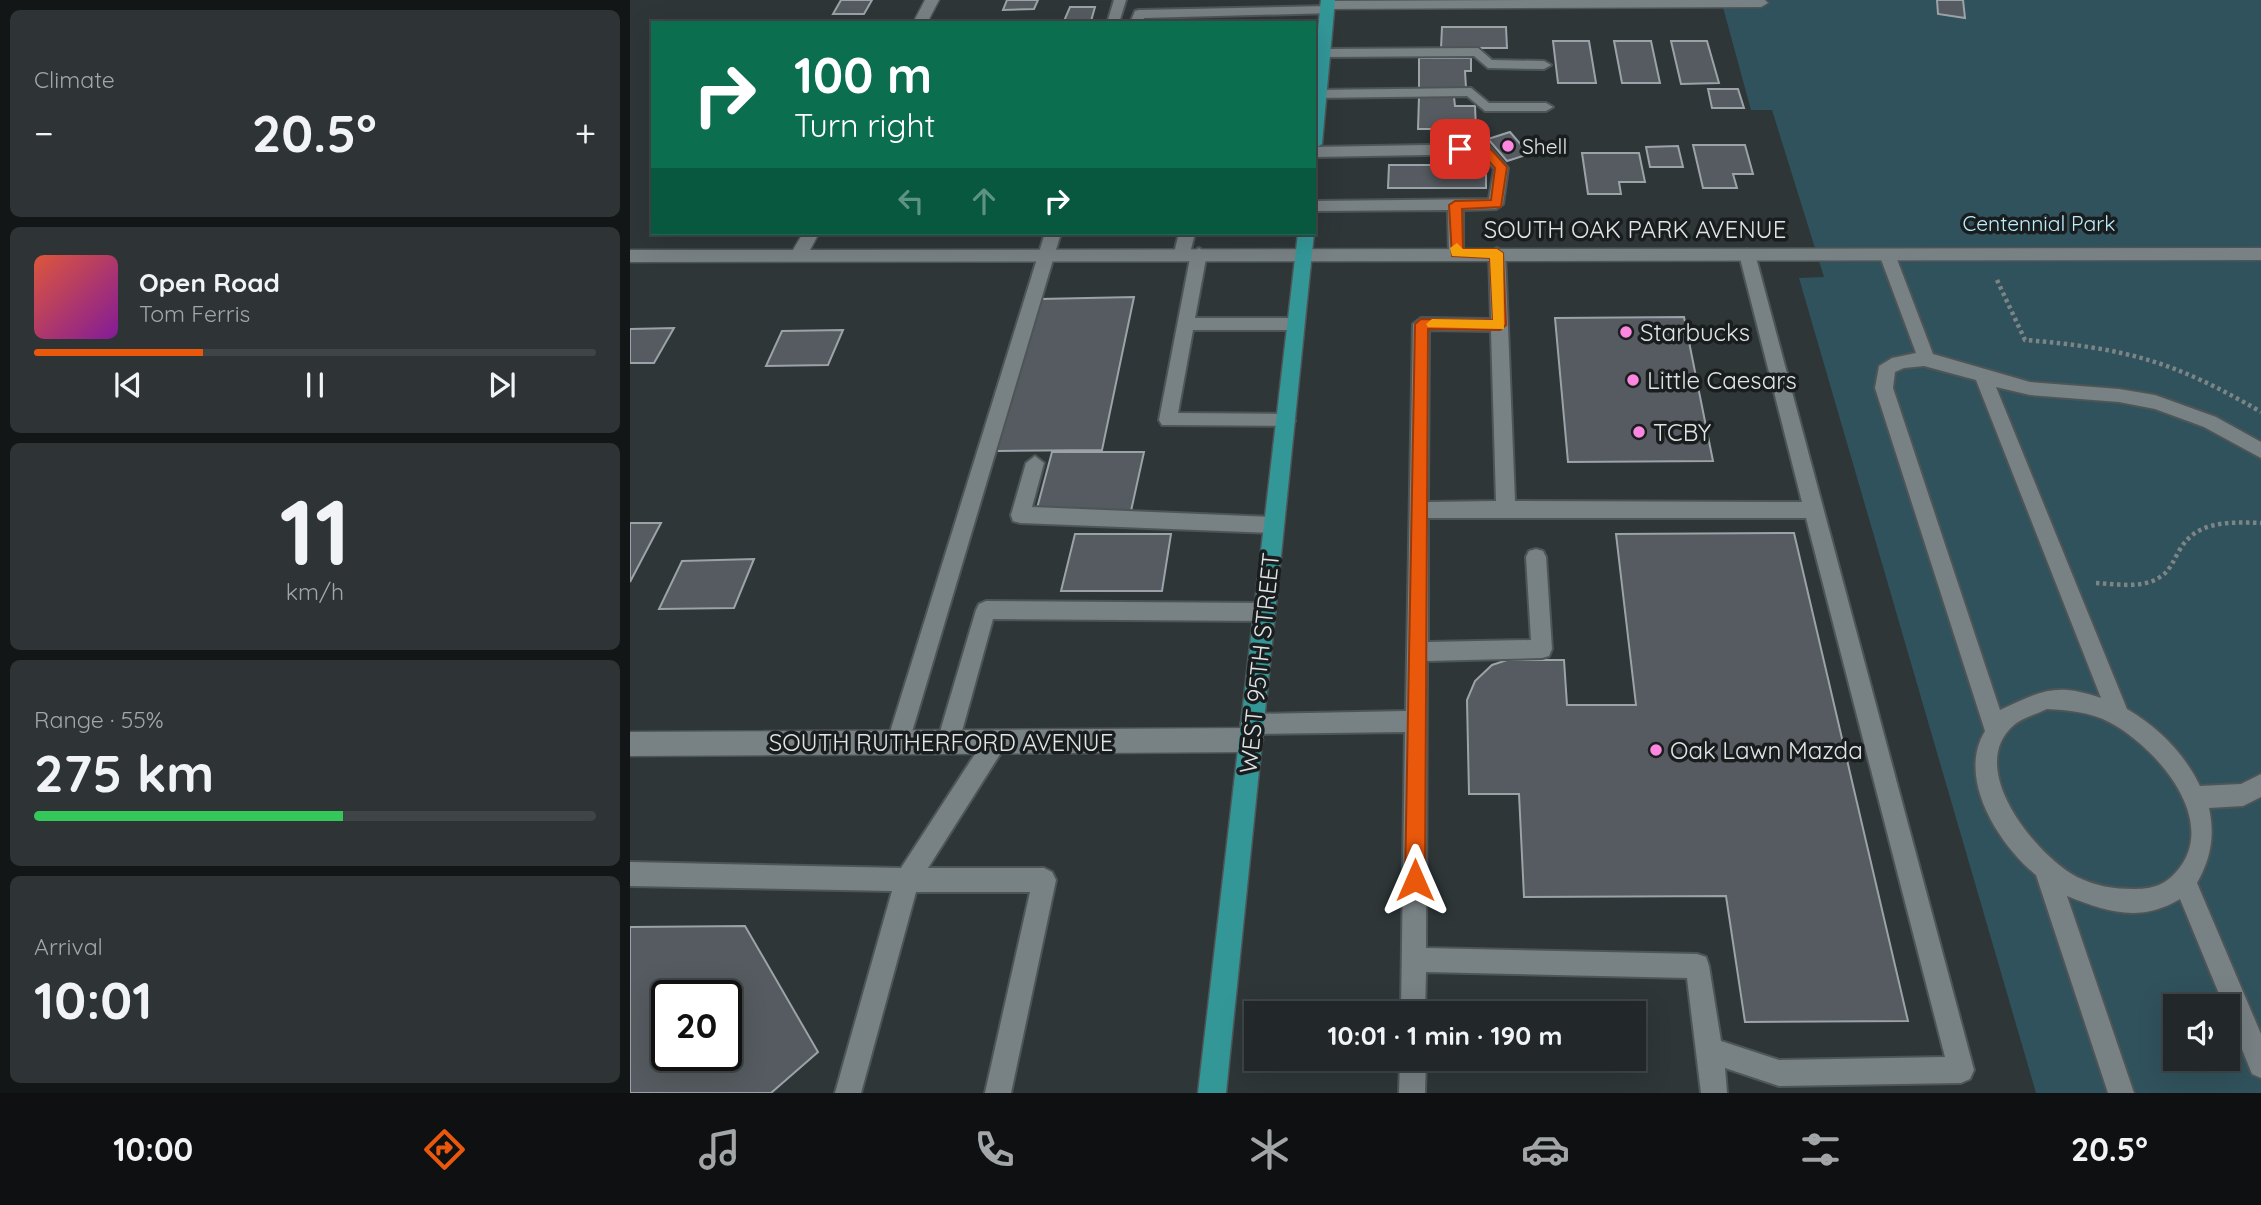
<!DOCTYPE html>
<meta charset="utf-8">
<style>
:root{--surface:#22282a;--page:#2e3436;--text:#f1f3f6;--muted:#a2a6a8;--line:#3f4447;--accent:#ea580c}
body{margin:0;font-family:Quicksand,sans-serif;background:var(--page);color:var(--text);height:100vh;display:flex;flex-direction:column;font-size:26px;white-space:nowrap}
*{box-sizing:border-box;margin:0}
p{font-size:23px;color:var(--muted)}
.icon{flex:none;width:38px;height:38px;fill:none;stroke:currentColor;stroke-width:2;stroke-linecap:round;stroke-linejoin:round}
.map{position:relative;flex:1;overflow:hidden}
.drawer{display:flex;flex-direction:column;gap:10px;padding:10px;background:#131617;width:630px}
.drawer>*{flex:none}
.hud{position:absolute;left:21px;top:21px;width:665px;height:214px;border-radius:0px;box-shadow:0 7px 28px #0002,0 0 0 2px var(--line);background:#0b6e4f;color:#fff;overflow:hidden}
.tools{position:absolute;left:1533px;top:994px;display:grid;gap:14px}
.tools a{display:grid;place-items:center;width:77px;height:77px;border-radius:0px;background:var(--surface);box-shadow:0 7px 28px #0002,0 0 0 2px var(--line);font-size:35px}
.speed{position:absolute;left:21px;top:980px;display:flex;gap:14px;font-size:35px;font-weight:700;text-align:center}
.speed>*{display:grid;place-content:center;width:91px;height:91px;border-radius:50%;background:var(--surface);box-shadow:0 7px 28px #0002,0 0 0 2px var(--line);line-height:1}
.speed .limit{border:4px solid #111;border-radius:10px;background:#fff;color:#111}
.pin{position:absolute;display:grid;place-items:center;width:60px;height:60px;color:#fff;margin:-30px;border-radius:14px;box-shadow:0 4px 10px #0006}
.me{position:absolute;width:77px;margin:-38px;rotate:0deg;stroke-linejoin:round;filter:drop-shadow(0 0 5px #0008)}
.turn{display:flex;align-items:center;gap:24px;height:147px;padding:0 28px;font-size:32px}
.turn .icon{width:91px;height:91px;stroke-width:2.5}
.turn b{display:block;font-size:49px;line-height:60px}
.lanes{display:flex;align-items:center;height:66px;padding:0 28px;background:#0003;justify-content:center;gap:35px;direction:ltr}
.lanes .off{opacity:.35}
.big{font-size:52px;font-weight:800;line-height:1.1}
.drawer .tile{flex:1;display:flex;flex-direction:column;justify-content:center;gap:10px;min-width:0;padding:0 24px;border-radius:10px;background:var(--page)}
.drawer .dial{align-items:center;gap:0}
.dial b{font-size:91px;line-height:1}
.song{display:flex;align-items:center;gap:21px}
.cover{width:84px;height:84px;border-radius:10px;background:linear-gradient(135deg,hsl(10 70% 55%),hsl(290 70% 35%))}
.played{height:7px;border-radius:4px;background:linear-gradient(90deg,var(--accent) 30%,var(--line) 30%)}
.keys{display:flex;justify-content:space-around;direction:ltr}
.heat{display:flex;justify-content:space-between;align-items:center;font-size:38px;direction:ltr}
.charge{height:10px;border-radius:5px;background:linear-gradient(90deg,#34c759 55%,var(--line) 0)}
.trip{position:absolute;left:614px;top:1001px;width:402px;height:70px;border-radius:0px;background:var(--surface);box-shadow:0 7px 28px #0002,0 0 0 2px var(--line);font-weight:800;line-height:70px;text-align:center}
.menu{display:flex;height:112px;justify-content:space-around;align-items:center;background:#0e1011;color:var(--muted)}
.menu .icon{width:49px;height:49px}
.menu .current{color:var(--accent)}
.menu b{font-size:32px;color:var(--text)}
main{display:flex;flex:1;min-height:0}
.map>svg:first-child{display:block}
</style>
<main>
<section class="drawer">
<div class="tile"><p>Climate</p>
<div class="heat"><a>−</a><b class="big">20.5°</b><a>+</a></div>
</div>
<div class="tile">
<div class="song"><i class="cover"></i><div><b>Open Road</b><p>Tom Ferris</p></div></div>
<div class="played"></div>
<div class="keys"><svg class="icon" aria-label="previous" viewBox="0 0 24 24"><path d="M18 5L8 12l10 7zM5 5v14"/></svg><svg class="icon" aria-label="pause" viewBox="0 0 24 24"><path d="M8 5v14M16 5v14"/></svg><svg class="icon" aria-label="next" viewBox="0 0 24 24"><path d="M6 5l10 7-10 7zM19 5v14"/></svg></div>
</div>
<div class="tile dial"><b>11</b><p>km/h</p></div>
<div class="tile"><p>Range · 55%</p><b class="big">275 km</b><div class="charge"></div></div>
<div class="tile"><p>Arrival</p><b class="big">10:01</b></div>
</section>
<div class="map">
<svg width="1631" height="1093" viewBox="0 0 1631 1093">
<rect width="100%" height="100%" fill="#2e3638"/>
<path fill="#30525c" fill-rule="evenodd" d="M1091,0H1631V1093H1406L1169,278L1194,277L1142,110H1121ZM1545,1006H1598V1059H1545Z"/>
<g fill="#555b60" stroke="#9ca3a8" stroke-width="2" fill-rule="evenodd">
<path d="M211,0H242L234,14H203Z"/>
<path d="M377,0H408L404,9L373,10Z"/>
<path d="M1307,0H1333L1335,18L1308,14Z"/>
<path d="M440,7H465L461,21H434Z"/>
<path d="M812,27H876L877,48H811Z"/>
<path d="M923,41H959L966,83H928Z"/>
<path d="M984,41H1021L1030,83H992Z"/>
<path d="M1041,41H1077L1089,83L1051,84Z"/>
<path d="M789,58H841V71H835L836,88H789Z"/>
<path d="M1078,89H1108L1114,108H1082Z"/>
<path d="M789,97H824L825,106H845L846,129H788Z"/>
<path d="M880,132L899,154L877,161L858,139Z"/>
<path d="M1063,145H1115L1123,174H1103L1107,188H1073Z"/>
<path d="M1048,146L1053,167H1020L1016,147Z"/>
<path d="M952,153H1009L1015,182H989L991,194H958Z"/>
<path d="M759,165H856V188H758Z"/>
<path d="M504,297L472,450L366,451L410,299Z"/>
<path d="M1054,317L1083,461L938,462L925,318Z"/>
<path d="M44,328L24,363H0V329Z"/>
<path d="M213,330L198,365L136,366L152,331Z"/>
<path d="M422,452H514L501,511L406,512Z"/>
<path d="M0,523H31L0,582Z"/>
<path d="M1164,533L1278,1021L1115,1022L1096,896L894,897L889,794H839L837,700L845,681L862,665L877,660H934L937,705H1006L986,534Z"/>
<path d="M445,534H541L532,591H431Z"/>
<path d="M124,559L104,608L29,609L52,561Z"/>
<path d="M115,926L188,1052L141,1093H0V927ZM37,996H96V1055H37Z"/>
</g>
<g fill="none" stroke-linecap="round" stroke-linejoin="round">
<g stroke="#4e5557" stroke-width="4">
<g id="lane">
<path d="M484,0H496L489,23H477Z"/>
<path d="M697,6L701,7V13L514,18L512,23H500L505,11L509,10Z"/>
<path d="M848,48L862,60L914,61L921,65L914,69L858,68L844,56L693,57L686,53L693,49Z"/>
<path d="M841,88L859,103H916L923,107L916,111H855L837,96L684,98V90Z"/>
<path d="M854,144L859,146L878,168L873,204L866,209L833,210V257H821L819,253L818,210L684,211V201L859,199L864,169L850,154L684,157V147Z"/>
<path d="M415,233H431L279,742L276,749L268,753L260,749L257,742Z"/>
<path d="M549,233H565L560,253L552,258L544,253Z"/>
<path d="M569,248L577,253L565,318H666L674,324L666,330H563L548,413L656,414L662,416L665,421L662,426L532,425L529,420L561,253Z"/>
<path d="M867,248L875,253L885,501L1172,502L1109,254L1117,249L1125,254L1344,1070L1340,1079L1331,1083L1149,1086L1095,1068L1097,1093H1071L1057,978L796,972L795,1013H771L775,732L622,734L614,731L611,724L614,717L622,714L776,711L783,324L791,318L861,319L859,253ZM799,330L861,331L866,501L798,502ZM798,518H1176L1315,1057L1149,1060L1091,1041L1079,966L1076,957L1067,954L796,948L797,661L912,658L919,656L922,649L916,557L913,551L906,549L899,551L896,557L901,640L798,642Z"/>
<path d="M1257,249L1265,254L1303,354L1400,382L1489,389L1525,395L1586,417L1631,442V458L1574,427L1525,409L1489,402L1400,395L1366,387L1497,709C1529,728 1554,753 1570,786L1611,784L1631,774V797L1613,806L1579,808C1585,836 1581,858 1567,883L1631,1034V1078L1622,1074L1598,1015V1006H1594L1550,899C1510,923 1477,912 1437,896L1504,1093H1478L1406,875C1369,845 1326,778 1355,731L1245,388L1249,366L1262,358L1286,353L1249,254ZM1294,366L1346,380L1471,698C1425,682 1411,691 1370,710L1263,388L1265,372L1274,368ZM1417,709C1438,710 1460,712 1479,722C1525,746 1592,821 1546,872C1534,886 1521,889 1503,889C1483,889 1466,886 1447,877C1406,855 1334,768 1384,725C1392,718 1407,714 1417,709Z"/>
<path d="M405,456L414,463L402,507L644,517L651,519L653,525L651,531L644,533L390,523L383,521L381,515L396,463Z"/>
<path d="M356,601L635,603L642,606L645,612L642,618L635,621L363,619L329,742L326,749L318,753L310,749L307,742L346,610L349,604Z"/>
<path d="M366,730L374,734L377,741L374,748L298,868H414L422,872L426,880L381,1093H355L400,892H286L231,1093H205L262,891L0,886V862L271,868L358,734Z"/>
<path d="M770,1059H796L795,1093H769Z"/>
</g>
</g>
<g stroke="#4e5557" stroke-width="3">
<g id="street">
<path d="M295,0H309L297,23H283Z"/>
<path d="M900,0H1135L1138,3L1131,7L697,9L690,5L697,1Z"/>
<path d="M173,233H189L180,250L1631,248V260L0,262V250H163Z"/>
<path d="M621,728L629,732L633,740L629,748L621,752L0,756V732Z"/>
</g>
</g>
<g stroke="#4e5557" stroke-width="3">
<g id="primary">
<path d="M691,0H705L692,144L684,149V67Z"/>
<path d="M668,233H684L596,1093H568Z"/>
</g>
</g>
<g stroke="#7d8486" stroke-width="4.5" stroke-dasharray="3.5 3.5" stroke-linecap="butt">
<path d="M1367,280L1395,340C1495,348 1544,361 1631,412"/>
<path d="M1466,583C1487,584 1512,589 1530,577C1540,571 1543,561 1549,551C1566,520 1600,522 1631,523"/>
</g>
<use href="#lane" fill="#788184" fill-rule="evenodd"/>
<use href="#street" fill="#788184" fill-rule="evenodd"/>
<use href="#primary" fill="#339798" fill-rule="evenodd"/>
</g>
<path fill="#ea580c" stroke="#983908" stroke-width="2" d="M830,145L858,146L877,167L871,207L832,209L833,249H867L873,253L876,325L870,330L798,329L795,880L792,887L785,890L778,887L775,880L785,324L791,319L863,320L860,258L822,256L819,205L825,201L861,200L865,168L851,152H826L824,149Z"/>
<path fill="#f59e0b" d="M827,243L833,249H867L873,253L874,329L798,327L796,324L802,319L863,320L860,258L822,256L820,248Z"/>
<g fill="#fd86e1" stroke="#191d1e" stroke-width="2.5">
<circle cx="878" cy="146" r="7"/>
<circle cx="996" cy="332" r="7"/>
<circle cx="1003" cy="380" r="7"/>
<circle cx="1009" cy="432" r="7"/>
<circle cx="1026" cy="750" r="7"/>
</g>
<g text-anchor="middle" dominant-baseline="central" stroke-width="7" stroke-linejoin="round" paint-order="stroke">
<g font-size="21" fill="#dfe4e6" stroke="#191d1e" text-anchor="start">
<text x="892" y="146">Shell</text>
</g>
<g font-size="21" fill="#bbedfd" stroke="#191d1e">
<text x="1409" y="223">Centennial Park</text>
</g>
<g font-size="24" fill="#dfe4e6" stroke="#191d1e">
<text x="1005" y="229">SOUTH OAK PARK AVENUE</text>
<text transform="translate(629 663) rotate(-84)">WEST 95TH STREET</text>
<text x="311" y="742">SOUTH RUTHERFORD AVENUE</text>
</g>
<g font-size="24" fill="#dfe4e6" stroke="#191d1e" text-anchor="start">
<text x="1010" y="332">Starbucks</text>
<text x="1017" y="380">Little Caesars</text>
<text x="1023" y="432">TCBY</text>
<text x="1040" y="750">Oak Lawn Mazda</text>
</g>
</g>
</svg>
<div class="tools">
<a><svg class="icon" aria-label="sound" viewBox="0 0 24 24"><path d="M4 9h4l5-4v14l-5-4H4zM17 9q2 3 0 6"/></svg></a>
</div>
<div class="speed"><div class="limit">20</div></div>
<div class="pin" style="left:830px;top:149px;background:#d93025"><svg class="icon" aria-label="arrive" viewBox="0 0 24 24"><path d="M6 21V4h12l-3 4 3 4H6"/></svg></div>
<svg class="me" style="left:785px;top:880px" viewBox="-20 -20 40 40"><path d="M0-17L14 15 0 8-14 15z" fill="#ea580c" stroke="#fff" stroke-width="4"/></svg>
<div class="trip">10:01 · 1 min · 190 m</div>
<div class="hud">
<div class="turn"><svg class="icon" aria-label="right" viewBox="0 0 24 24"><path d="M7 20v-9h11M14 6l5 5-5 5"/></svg><div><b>100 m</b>Turn right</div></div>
<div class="lanes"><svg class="icon off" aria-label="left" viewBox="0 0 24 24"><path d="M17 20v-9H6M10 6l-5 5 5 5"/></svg><svg class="icon off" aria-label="ahead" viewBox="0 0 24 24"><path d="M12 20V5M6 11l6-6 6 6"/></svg><svg class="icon" aria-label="right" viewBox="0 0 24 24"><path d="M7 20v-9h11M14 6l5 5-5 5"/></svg></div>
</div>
</div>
</main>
<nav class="menu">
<b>10:00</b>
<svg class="icon current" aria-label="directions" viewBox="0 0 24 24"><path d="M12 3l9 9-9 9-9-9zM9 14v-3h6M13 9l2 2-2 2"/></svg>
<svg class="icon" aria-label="music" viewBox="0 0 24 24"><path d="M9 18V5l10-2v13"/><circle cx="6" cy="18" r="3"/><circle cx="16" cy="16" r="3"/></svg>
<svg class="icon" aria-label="phone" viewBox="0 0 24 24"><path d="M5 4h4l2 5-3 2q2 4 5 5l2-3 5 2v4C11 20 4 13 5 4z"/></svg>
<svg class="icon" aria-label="climate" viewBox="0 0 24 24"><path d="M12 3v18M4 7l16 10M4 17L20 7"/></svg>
<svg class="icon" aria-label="car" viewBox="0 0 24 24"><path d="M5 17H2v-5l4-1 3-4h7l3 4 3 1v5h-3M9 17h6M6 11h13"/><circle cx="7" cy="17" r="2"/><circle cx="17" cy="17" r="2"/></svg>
<svg class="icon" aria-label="filters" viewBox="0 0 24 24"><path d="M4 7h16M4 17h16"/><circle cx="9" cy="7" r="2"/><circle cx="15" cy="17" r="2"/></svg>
<b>20.5°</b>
</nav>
